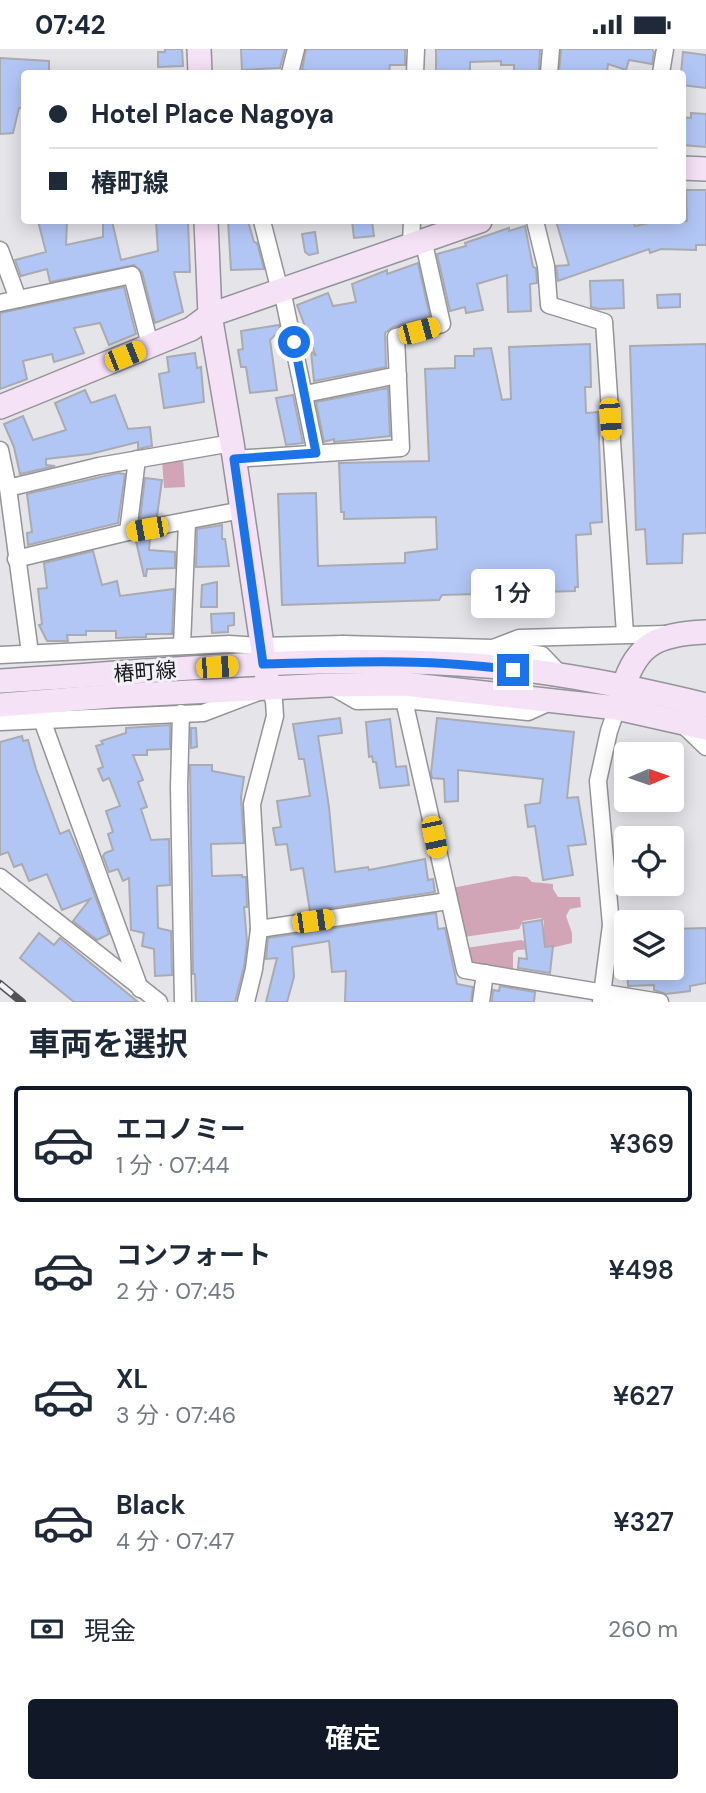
<!DOCTYPE html>
<html lang="ja">
<head>
<meta charset="utf-8">
<style>
  body { margin:0; font-family:"DM Sans","Noto Sans JP",sans-serif; background:#f6f6f7; color:#1f2937; height:100vh; display:flex; flex-direction:column; font-size:26px; white-space:nowrap }
  * { box-sizing:border-box; margin:0 }
  p { font-size:23px; color:#747a83 }
  .icon { flex:none; width:38px; height:38px; fill:none; stroke:currentColor; stroke-width:2; stroke-linecap:round; stroke-linejoin:round }
  .map { position:relative; height:953px; overflow:hidden }
  .panel { display:flex; flex-direction:column; background:#fff; flex:1 }
  .panel>* { flex:none }
  .top-card { position:absolute; left:21px; top:21px; width:665px; height:154px; border-radius:7px; box-shadow:0 4px 18px #0003; display:grid; align-content:center; height:154px; padding:0 28px; background:#fff }
  .needle { width:46px; rotate:88deg }
  .fabs { position:absolute; left:614px; top:693px; display:grid; gap:14px }
  .fabs a { display:grid; place-items:center; width:70px; height:70px; border-radius:7px; background:#fff; box-shadow:0 4px 18px #0003; font-size:35px }
  .end { position:absolute; width:32px; height:32px; margin:-16px; border:9px solid #1a73e8; background:#fff; box-shadow:0 0 0 4px #fff }
  .from { border-radius:50% }
  .bubble { position:absolute; height:49px; border-radius:7px; background:#fff; box-shadow:0 4px 18px #0003; font-size:23px; font-weight:600; line-height:49px; text-align:center }
  .car { position:absolute; width:21px; height:42px; margin:-21px -10px; border-radius:9px; box-shadow:0 0 5px 2px #0007; background:linear-gradient(#f5c518 24%,#345 0 40%,#f5c518 0 76%,#345 0 86%,#f5c518 0) }
  .top-card b { display:flex; align-items:center; gap:24px; height:66px; font-size:26px }
  .top-card b+b { border-top:2px solid #e0e1e3 }
  .top-card i { width:18px; height:18px; background:#1f2937 }
  ul { padding:0; list-style:none }
  li { display:flex; align-items:center; gap:21px; height:116px; margin:0 14px 10px; padding:0 14px; border:4px solid transparent; border-radius:7px }
  li div { flex:1 }
  li b { display:block; font-size:26px }
  li em { font-style:normal; font-weight:600 }
  li.on { border-color:#111827 }
  li>.icon { width:63px; height:63px; stroke-width:1.5 }
  h2 { padding:0 28px; font-size:32px; line-height:84px }
  .pay { display:flex; align-items:center; gap:18px; height:77px; padding:0 28px; font-size:26px }
  .pay p { margin-inline-start:auto }
  .action { display:flex; gap:14px; margin-top:auto; padding:14px 28px }
  .action a { flex:1; height:80px; border-radius:7px; background:#111827; color:#fff; font-size:28px; font-weight:600; line-height:80px; text-align:center }
  .status { display:flex; justify-content:space-between; align-items:center; height:49px; padding:0 35px; background:#fff; direction:ltr }
  .status svg { height:19px; fill:currentColor }
  .map>svg:first-child { display:block }
  .green { fill:#d1a5b5 }
  .building { fill:#b2c6f6; stroke:#a9abb0; stroke-width:2 }
  .lines { fill:none; stroke-linecap:round; stroke-linejoin:round }
  .street-casing { stroke:#949398; stroke-width:19 }
  .secondary-casing { stroke:#949398; stroke-width:26 }
  .street { stroke:#fff; stroke-width:16 }
  .secondary { stroke:#f6e2f7; stroke-width:23 }
  .rail-casing { stroke:#535255; stroke-width:8 }
  .rail { stroke:#f2f1f7; stroke-width:5; stroke-dasharray:16; stroke-linecap:butt }
  .route { stroke:#1a73e8; stroke-width:9 }
  .labels { text-anchor:middle; dominant-baseline:central; stroke-width:6; stroke-linejoin:round; paint-order:stroke }
  .street-label { font-size:21px; fill:#19181a; stroke:#f2f1f7 }
</style>
</head>
<body>
<div class="status"><b>07:42</b><svg viewBox="0 0 49 12"><path d="M0 12V9h3v3zM5 12V6h3v6zM10 12V3h3v9zM15 12V0h3v12zM26 1h20v11H26zM47 4h2v5h-2z"/></svg></div>
<div class="map">
<svg width="706" height="953" viewBox="0 0 706 953">
  <rect width="100%" height="100%" fill="#e5e4e9"/>
  <!-- green -->
  <g class="green">
    <polygon points="183,409 185,438 164,439 162,411"/>
    <polygon points="514,827 527,828 532,833 553,835 553,840 558,848 580,848 581,858 570,860 566,867 572,884 572,894 551,899 517,901 513,904 513,922 473,917 469,912 466,899 521,891 526,893 544,890 544,872 541,869 523,872 519,880 464,888 452,839"/>
  </g>
  <!-- building -->
  <g class="building">
    <polygon points="165,0 182,0 183,17 158,18 158,3 165,3"/>
    <polygon points="241,0 285,0 280,19 242,21"/>
    <polygon points="306,0 405,0 405,16 390,16 389,24 307,24 308,22 302,21"/>
    <polygon points="436,0 540,0 539,24 514,24 514,16 501,16 501,12 470,13 470,23 436,23"/>
    <polygon points="561,0 652,0 654,3 652,15 629,11 626,21 608,15 607,24 559,24"/>
    <polygon points="683,3 706,6 706,39 682,36 682,24 681,24"/>
    <polygon points="0,9 49,12 49,24 24,24 24,59 19,59 13,84 0,85"/>
    <polygon points="691,64 706,65 706,98 682,96 682,68 691,69"/>
    <polygon points="686,141 706,141 706,196 696,196 696,201 661,200 650,204 649,200 558,232 556,217 569,216 556,172 633,172 635,177 657,172 687,172"/>
    <polygon points="38,172 67,172 66,196 103,188 103,172 112,172 121,211 158,202 156,172 188,172 190,223 174,223 183,263 155,274 142,223 134,216 50,233 47,220 21,227 15,211 46,203"/>
    <polygon points="228,172 248,172 254,193 257,194 264,220 231,221"/>
    <polygon points="352,172 372,172 374,187 354,189"/>
    <polygon points="525,177 533,218 536,219 537,234 530,235 531,262 508,263 507,226 477,235 483,261 466,264 465,258 450,262 437,205 466,197 465,194 509,179 509,182"/>
    <polygon points="315,183 318,204 309,206 305,203 302,185"/>
    <polygon points="418,214 430,268 393,278 385,284 386,318 314,332 311,302 316,307 297,256 328,244 333,257 356,253 352,235 387,221 387,225"/>
    <polygon points="623,231 624,259 599,260 591,258 590,232"/>
    <polygon points="124,238 136,285 109,296 100,274 74,279 84,304 54,313 52,305 23,312 27,330 0,340 0,264"/>
    <polygon points="680,245 680,258 658,259 657,246"/>
    <polygon points="279,276 280,281 270,291 277,341 250,344 246,318 241,318 238,301 243,300 241,282"/>
    <polygon points="590,295 591,338 585,338 586,364 598,363 602,473 590,474 591,485 576,486 578,538 575,538 575,542 442,546 439,551 282,556 278,445 316,444 318,517 405,514 405,504 437,500 436,468 344,470 344,463 341,463 339,414 429,412 425,320 455,319 455,307 474,307 474,300 491,299 502,351 511,350 509,298"/>
    <polygon points="706,295 706,484 683,485 682,514 647,515 645,480 636,481 630,297"/>
    <polygon points="195,304 197,319 201,318 204,353 164,359 159,325 169,323 167,308"/>
    <polygon points="388,339 390,387 334,393 334,390 324,393 316,353"/>
    <polygon points="85,341 91,354 115,346 128,380 150,378 152,397 138,400 138,393 90,405 46,410 46,416 55,417 20,425 14,398 4,375 23,367 33,391 66,381 55,354"/>
    <polygon points="293,346 303,394 286,396 276,349"/>
    <polygon points="118,424 125,425 118,474 28,496 27,484 32,483 27,445"/>
    <polygon points="145,429 162,431 157,467 140,470"/>
    <polygon points="222,476 222,490 225,490 229,517 196,518 197,480"/>
    <polygon points="150,490 149,501 175,503 175,519 147,520 146,527 144,527 136,492"/>
    <polygon points="93,502 102,536 117,532 120,547 174,540 172,585 146,585 146,588 116,589 116,582 86,582 86,586 67,586 68,592 47,592 39,576 42,575 38,540 47,539 44,514"/>
    <polygon points="217,533 217,558 201,558 202,536"/>
    <polygon points="234,564 234,576 228,577 228,583 212,584 211,565"/>
    <polygon points="340,669 342,684 318,687 329,758 335,823 368,818 369,821 425,810 428,831 433,830 435,843 310,862 303,819 291,821 287,795 276,796 273,779 281,778 277,752 310,747 304,710 299,710 293,675"/>
    <polygon points="437,669 574,683 567,749 578,748 586,795 568,797 573,826 543,831 535,777 528,778 525,756 540,754 543,730 458,721 458,752 445,753 444,730 432,729 431,724"/>
    <polygon points="390,670 396,718 406,717 409,736 380,739 376,713 373,713 372,707 369,708 366,673"/>
    <polygon points="170,676 170,700 147,701 147,706 133,706 143,731 138,733 147,758 141,760 151,791 169,790 170,836 157,837 158,879 171,882 172,926 155,927 154,900 142,897 144,884 131,881 129,829 123,832 118,820 109,823 103,807 105,804 113,801 108,785 113,783 106,762 120,757 109,729 103,732 98,720 103,718 96,697 103,695 101,692 126,684 126,679"/>
    <polygon points="191,679 196,679 197,698 191,699"/>
    <polygon points="22,687 23,692 28,691 36,720 60,785 69,781 83,814 109,885 97,891 73,872 90,850 62,861 47,825 29,832 22,815 14,818 8,803 0,806 0,693"/>
    <polygon points="190,716 212,716 212,722 244,728 241,748 244,794 211,795 212,827 242,826 242,828 246,828 247,858 244,858 247,893 244,918 235,953 196,953 195,925 193,925"/>
    <polygon points="436,864 438,880 445,879 457,935 473,938 471,953 345,953 346,922 332,923 329,892 292,898 294,928 287,953 266,953 277,909 266,910 268,889"/>
    <polygon points="542,871 545,898 553,897 550,924 518,919 519,909 527,910 523,874"/>
    <polygon points="706,879 706,934 690,937 690,942 666,945 654,941 654,936 628,937 627,919 672,919 672,880"/>
    <polygon points="39,884 54,896 60,889 138,953 74,953 20,909"/>
    <polygon points="500,937 535,943 534,953 492,953 493,941 499,942"/>
  </g>
  <g class="lines">
    <!-- street casing -->
    <g class="street-casing">
      <g id="street">
        <polyline points="290,24 296,0"/>
        <polyline points="415,24 416,0"/>
        <polyline points="549,24 551,0"/>
        <polyline points="661,24 665,0"/>
        <polyline points="262,172 280,242"/>
        <polyline points="535,172 546,217 549,256 604,273 625,585"/>
        <polyline points="411,194 412,172"/>
        <polyline points="0,201 18,250"/>
        <polyline points="282,241 316,404"/>
        <polyline points="0,254 132,226 150,296"/>
        <polyline points="305,345 398,326"/>
        <polyline points="0,401 8,439 30,604"/>
        <polyline points="234,410 401,399 396,288 442,275 423,190"/>
        <polyline points="8,439 99,417 232,394"/>
        <polyline points="128,483 137,410"/>
        <polyline points="16,510 128,483 242,461"/>
        <polyline points="182,597 187,473"/>
        <polyline points="495,599 542,606 561,626"/>
        <polyline points="0,606 229,595 261,597 343,595"/>
        <polyline points="325,613 343,595 493,599 519,589 666,585"/>
        <polyline points="331,637 357,652 404,651 528,663 550,653"/>
        <polyline points="404,651 465,921 660,953"/>
        <polyline points="181,664 179,738 183,953"/>
        <polyline points="42,671 140,940"/>
        <polyline points="0,673 203,664 269,639 274,652 275,667 252,755 259,880 254,920 246,953"/>
        <polyline points="680,673 706,698"/>
        <polyline points="0,828 159,953"/>
        <polyline points="259,880 448,852"/>
        <polyline points="481,953 485,924"/>
        <polyline points="601,953 611,876 598,732 609,682 617,659"/>
      </g>
    </g>
    <!-- secondary casing -->
    <g class="secondary-casing">
      <g id="secondary">
        <polyline points="199,0 200,24"/>
        <polyline points="682,119 706,120"/>
        <polyline points="206,172 210,266 232,394 267,629"/>
        <polyline points="0,358 191,280 210,266 480,172"/>
        <path d="M0,632C162,622 325,604 487,617C561,623 634,639 706,656"/>
        <path d="M620,649C634,597 653,585 706,583"/>
        <polyline points="0,656 112,647 329,636 404,635 617,659 706,679"/>
      </g>
    </g>
    <!-- street -->
    <use href="#street" class="street"/>
    <!-- secondary -->
    <use href="#secondary" class="secondary"/>
    <!-- rail casing -->
    <g class="rail-casing">
      <polyline id="rail" points="0,935 22,953"/>
    </g>
    <!-- rail -->
    <use href="#rail" class="rail"/>
  </g>
  <g class="lines">
    <!-- route -->
    <path class="route" d="M294,293L316,404L234,410L263,615C346,613 431,609 513,621"/>
  </g>
  <g class="labels">
    <!-- street labels -->
    <g class="street-label">
      <text transform="translate(145 623) rotate(-4)">椿町線</text>
    </g>
  </g>
</svg>
<div class="fabs">
<a><svg class="needle" viewBox="-14 -14 28 28"><path d="M0-13l5 13h-10z" fill="#e53935"/><path d="M0 13l5-13h-10z" fill="#747a83"/></svg></a>
<a><svg class="icon" aria-label="locate" viewBox="0 0 24 24"><circle cx="12" cy="12" r="6"/><path d="M12 2v4M12 18v4M2 12h4M18 12h4"/></svg></a>
<a><svg class="icon" aria-label="layers" viewBox="0 0 24 24"><path d="M12 4l9 5-9 5-9-5zM3 14l9 5 9-5"/></svg></a>
</div>
<i class="end from" style="left:294px;top:293px"></i>
<i class="end" style="left:513px;top:621px"></i>
<div class="bubble" style="left:471px;top:520px;width:84px">1 分</div>
<i class="car" style="left:419px;top:282px;rotate:75deg"></i>
<i class="car" style="left:125px;top:307px;rotate:68deg"></i>
<i class="car" style="left:610px;top:370px;rotate:176deg"></i>
<i class="car" style="left:147px;top:480px;rotate:260deg"></i>
<i class="car" style="left:217px;top:618px;rotate:86deg"></i>
<i class="car" style="left:434px;top:788px;rotate:168deg"></i>
<i class="car" style="left:313px;top:872px;rotate:82deg"></i>
<div class="top-card">
<b><i class="from"></i>Hotel Place Nagoya</b>
<b><i></i>椿町線</b>
</div>
</div>
<section class="panel">
<h2>車両を選択</h2>
<ul>
<li class="on"><svg class="icon" aria-label="car" viewBox="0 0 24 24"><path d="M5 17H2v-5l4-1 3-4h7l3 4 3 1v5h-3M9 17h6M6 11h13"/><circle cx="7" cy="17" r="2"/><circle cx="17" cy="17" r="2"/></svg><div><b>エコノミー</b><p>1 分 · 07:44</p></div><em>¥369</em></li>
<li><svg class="icon" aria-label="car" viewBox="0 0 24 24"><path d="M5 17H2v-5l4-1 3-4h7l3 4 3 1v5h-3M9 17h6M6 11h13"/><circle cx="7" cy="17" r="2"/><circle cx="17" cy="17" r="2"/></svg><div><b>コンフォート</b><p>2 分 · 07:45</p></div><em>¥498</em></li>
<li><svg class="icon" aria-label="car" viewBox="0 0 24 24"><path d="M5 17H2v-5l4-1 3-4h7l3 4 3 1v5h-3M9 17h6M6 11h13"/><circle cx="7" cy="17" r="2"/><circle cx="17" cy="17" r="2"/></svg><div><b>XL</b><p>3 分 · 07:46</p></div><em>¥627</em></li>
<li><svg class="icon" aria-label="car" viewBox="0 0 24 24"><path d="M5 17H2v-5l4-1 3-4h7l3 4 3 1v5h-3M9 17h6M6 11h13"/><circle cx="7" cy="17" r="2"/><circle cx="17" cy="17" r="2"/></svg><div><b>Black</b><p>4 分 · 07:47</p></div><em>¥327</em></li>
</ul>
<div class="pay"><svg class="icon" aria-label="cash" viewBox="0 0 24 24"><path d="M3 7h18v10H3z"/><circle cx="12" cy="12" r="2"/></svg>現金<p>260 m</p></div>
<div class="action"><a>確定</a></div>
</section>
</body>
</html>
